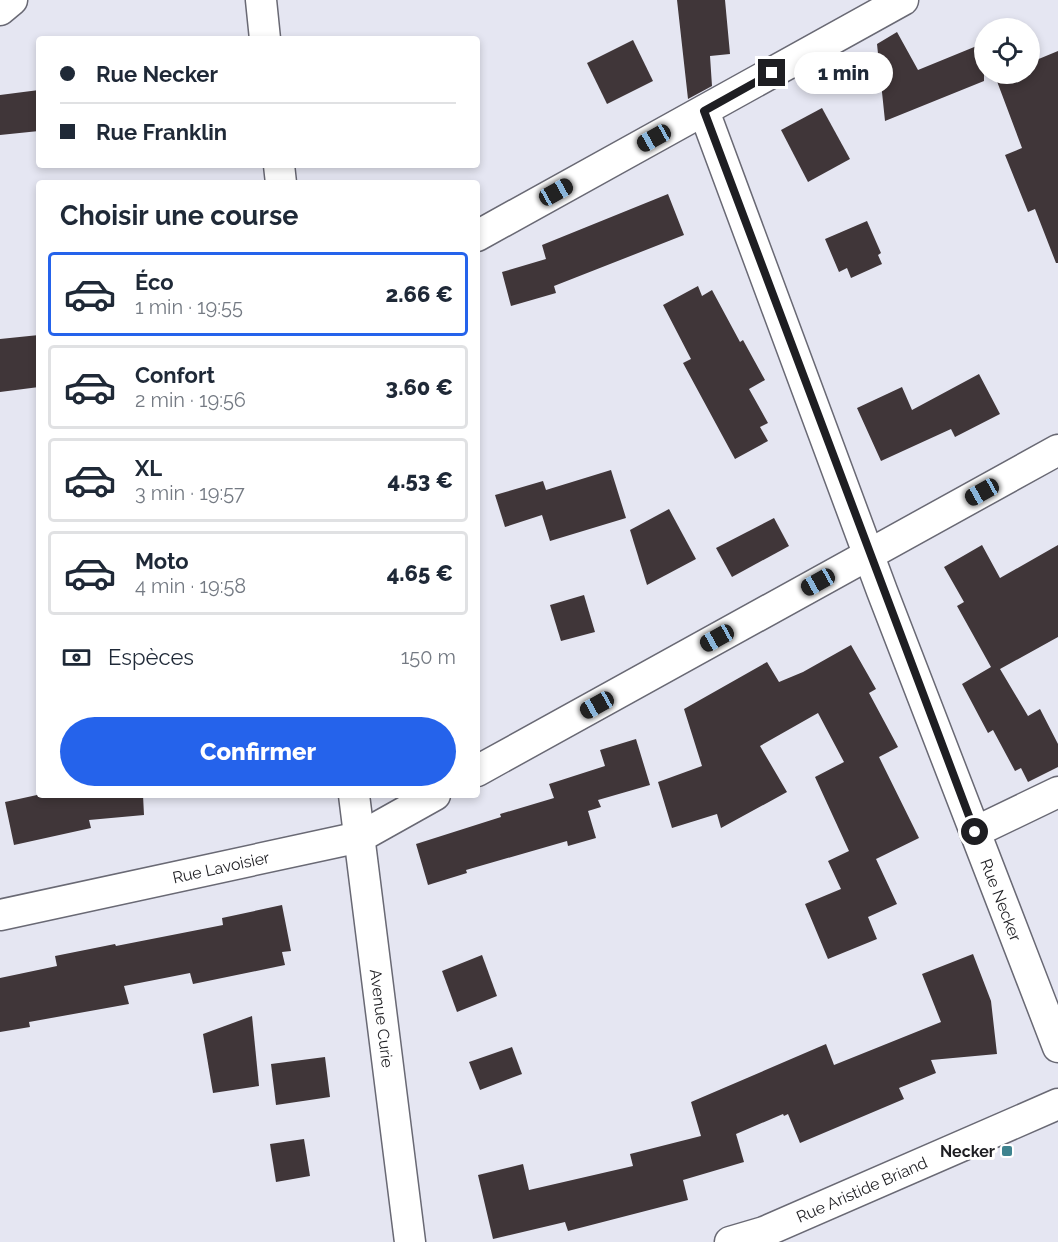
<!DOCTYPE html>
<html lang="fr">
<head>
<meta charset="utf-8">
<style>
  body { margin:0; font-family:Raleway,sans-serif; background:#f2f2f3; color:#1f2937; height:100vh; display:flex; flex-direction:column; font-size:22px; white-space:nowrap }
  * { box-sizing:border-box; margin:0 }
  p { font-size:20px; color:#747a83 }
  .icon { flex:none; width:33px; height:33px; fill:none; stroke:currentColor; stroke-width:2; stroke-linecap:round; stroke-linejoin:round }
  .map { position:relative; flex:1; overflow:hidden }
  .drawer { position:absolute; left:36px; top:180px; width:444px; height:618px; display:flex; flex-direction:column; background:#fff; border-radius:6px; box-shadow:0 3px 9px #0003 }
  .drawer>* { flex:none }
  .banner { position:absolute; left:36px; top:36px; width:444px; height:132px; border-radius:6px; box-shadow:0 3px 9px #0003; display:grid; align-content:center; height:132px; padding:0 24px; background:#fff }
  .fabs { position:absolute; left:974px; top:18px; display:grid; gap:12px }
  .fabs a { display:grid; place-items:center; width:66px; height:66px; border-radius:50%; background:#fff; box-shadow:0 3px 9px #0003; font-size:30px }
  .end { position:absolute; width:27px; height:27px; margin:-14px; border:8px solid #1e1e22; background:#fff; box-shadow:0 0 0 3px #fff }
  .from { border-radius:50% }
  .bubble { position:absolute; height:42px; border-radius:21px; background:#fff; box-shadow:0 3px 9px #0003; font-size:20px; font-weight:800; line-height:42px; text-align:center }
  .car { position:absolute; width:18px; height:36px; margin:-18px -9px; border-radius:8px; box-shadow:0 0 4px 2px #0007; background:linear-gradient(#222 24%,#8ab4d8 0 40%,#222 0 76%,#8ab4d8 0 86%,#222 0) }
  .banner b { display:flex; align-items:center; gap:21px; height:57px; font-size:22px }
  .banner b+b { border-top:2px solid #e0e1e3 }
  .banner i { width:15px; height:15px; background:#1f2937 }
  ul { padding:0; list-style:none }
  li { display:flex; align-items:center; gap:18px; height:84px; margin:0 12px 9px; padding:0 12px; border:3px solid #e0e1e3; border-radius:6px }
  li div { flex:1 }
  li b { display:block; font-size:22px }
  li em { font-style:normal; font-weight:800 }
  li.on { border-color:#2563eb }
  li>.icon { width:54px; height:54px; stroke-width:1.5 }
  h2 { padding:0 24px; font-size:27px; line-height:72px }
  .pay { display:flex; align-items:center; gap:15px; height:66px; padding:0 24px; font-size:22px }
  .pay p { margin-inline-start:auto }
  .cta { display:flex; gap:12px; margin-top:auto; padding:12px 24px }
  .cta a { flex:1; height:69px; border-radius:36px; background:#2563eb; color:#fff; font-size:24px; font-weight:800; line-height:69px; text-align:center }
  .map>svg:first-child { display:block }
  .building { fill:#403639 }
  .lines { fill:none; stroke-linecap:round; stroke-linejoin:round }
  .minor-casing { stroke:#696974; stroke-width:33 }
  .minor { stroke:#fff; stroke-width:30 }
  .route { stroke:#1e1e22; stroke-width:8 }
  .poi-dot { fill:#3e838f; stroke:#fff; stroke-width:2 }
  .labels { text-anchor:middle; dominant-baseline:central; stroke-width:6; stroke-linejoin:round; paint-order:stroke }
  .street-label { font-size:16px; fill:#1e1e22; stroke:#fff }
  .poi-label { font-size:16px; font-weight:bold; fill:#1e1e22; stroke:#fff; text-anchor:end }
</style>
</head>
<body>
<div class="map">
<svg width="1058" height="1242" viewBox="0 0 1058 1242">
  <rect width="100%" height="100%" fill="#e5e6f2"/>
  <!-- building -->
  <g class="building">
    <polygon points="677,0 725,0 730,54 710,56 712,86 688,99"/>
    <polygon points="897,32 918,70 984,43 984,81 885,121 877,44"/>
    <polygon points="633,40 653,81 607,104 587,63"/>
    <polygon points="1058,51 1058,263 1056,263 1035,209 1028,212 1005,155 1022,148 995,76 1002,74 1029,74 1029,63"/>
    <polygon points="39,90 39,131 0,135 0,95"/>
    <polygon points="822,108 850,159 808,182 781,130"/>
    <polygon points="668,194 684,235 554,286 556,293 511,306 502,272 546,259 542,245"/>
    <polygon points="867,221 881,253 878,255 882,264 851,278 847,268 839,272 825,239"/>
    <polygon points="698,286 702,296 712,290 740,342 743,340 765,380 749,389 768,423 760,427 768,441 735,459 683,363 691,359 663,305"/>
    <polygon points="39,335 39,387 0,392 0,339"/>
    <polygon points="979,374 1000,414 955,437 951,429 881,461 857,408 902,387 912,410"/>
    <polygon points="611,470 626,518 550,541 542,515 505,527 495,495 543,481 546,490"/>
    <polygon points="669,509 696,559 647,585 630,530"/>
    <polygon points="774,518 789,546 732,577 716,548"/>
    <polygon points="982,545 1000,578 1058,545 1058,637 1000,669 1028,716 1040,709 1058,744 1058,767 1028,782 1021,768 1015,771 993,730 988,733 962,684 991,667 957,606 964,602 944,567"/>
    <polygon points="584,595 595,632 561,641 550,605"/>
    <polygon points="851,645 876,689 869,693 898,747 879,757 919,838 876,859 897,904 868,917 877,939 828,959 805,904 841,889 828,861 849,851 815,777 844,762 818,713 760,746 787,792 721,828 717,814 672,828 658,782 702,766 684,709 767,662 779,682 803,672"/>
    <polygon points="636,739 650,785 598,800 601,807 588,811 596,838 568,846 567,841 466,870 467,873 428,885 416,844 501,817 500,814 554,798 549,784 605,766 600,750"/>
    <polygon points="37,795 143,795 144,815 89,820 91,828 14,845 5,802"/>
    <polygon points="282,905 291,951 282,952 285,965 193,984 190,973 124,986 129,1004 29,1022 30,1027 0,1032 0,978 57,966 55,956 115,944 116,946 223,925 222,918"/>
    <polygon points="973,954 991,1001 997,1054 931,1060 936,1073 899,1088 904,1099 800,1143 788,1114 784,1116 783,1114 736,1134 744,1162 683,1180 688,1200 568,1231 565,1222 493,1239 478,1175 523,1164 529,1190 633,1166 630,1154 701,1136 691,1102 826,1044 834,1065 941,1022 922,974"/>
    <polygon points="482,955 497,996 457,1012 442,971"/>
    <polygon points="252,1016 259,1086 213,1093 203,1034"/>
    <polygon points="512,1047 522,1074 480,1090 469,1062"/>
    <polygon points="325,1057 330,1097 276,1105 271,1064"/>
    <polygon points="304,1139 310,1176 276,1182 270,1144"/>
  </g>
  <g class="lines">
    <!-- minor casing -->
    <g class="minor-casing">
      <g id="minor">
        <polyline points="261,0 265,39"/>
        <polyline points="0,10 12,0"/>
        <path id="s1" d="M704,111L882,591L1058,1047"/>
        <polyline points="279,165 281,183"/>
        <polyline points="477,236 903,0"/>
        <polyline points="477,771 1058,450"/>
        <path id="s2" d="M354,795L410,1242"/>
        <polyline points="975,832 1058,792"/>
        <path id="s3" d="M0,915L360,837L435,795"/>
        <path id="s4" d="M730,1242L764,1232L1058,1104"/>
      </g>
    </g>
    <!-- minor -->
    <use href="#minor" class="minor"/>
  </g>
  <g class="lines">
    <!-- route -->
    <polyline class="route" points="772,73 704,111 975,832"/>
  </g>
  <!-- markers -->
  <rect class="poi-dot" x="1001" y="1145" width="12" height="12" rx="3"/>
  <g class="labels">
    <!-- street labels -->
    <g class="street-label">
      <text stroke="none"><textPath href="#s3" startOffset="226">Rue Lavoisier</textPath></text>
      <text stroke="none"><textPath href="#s1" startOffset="843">Rue Necker</textPath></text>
      <text stroke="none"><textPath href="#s2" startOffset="225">Avenue Curie</textPath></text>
      <text stroke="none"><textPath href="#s4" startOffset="142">Rue Aristide Briand</textPath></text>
    </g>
    <!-- poi labels -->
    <g class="poi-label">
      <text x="995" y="1151">Necker</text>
    </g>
  </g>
</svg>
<div class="fabs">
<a><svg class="icon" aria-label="locate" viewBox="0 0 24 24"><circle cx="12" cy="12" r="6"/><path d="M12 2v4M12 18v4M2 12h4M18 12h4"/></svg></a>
</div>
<i class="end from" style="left:975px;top:832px"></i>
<i class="end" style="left:772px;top:73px"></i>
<div class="bubble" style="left:794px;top:52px;width:99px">1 min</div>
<i class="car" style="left:654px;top:138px;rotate:241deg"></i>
<i class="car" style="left:556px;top:192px;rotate:61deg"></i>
<i class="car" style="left:982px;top:492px;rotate:241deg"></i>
<i class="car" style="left:818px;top:582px;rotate:241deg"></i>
<i class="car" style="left:717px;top:638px;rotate:241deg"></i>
<i class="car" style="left:597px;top:705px;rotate:241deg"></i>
<div class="banner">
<b><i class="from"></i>Rue Necker</b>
<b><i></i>Rue Franklin</b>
</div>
<section class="drawer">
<h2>Choisir une course</h2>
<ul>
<li class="on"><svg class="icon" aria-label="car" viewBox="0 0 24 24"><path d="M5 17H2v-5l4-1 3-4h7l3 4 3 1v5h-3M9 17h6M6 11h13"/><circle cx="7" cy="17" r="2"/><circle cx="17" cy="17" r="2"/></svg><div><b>Éco</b><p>1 min · 19:55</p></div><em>2.66 €</em></li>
<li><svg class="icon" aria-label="car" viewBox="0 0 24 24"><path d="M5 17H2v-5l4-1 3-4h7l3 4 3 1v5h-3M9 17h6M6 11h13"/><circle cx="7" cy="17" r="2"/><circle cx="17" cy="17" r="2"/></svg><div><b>Confort</b><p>2 min · 19:56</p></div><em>3.60 €</em></li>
<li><svg class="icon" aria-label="car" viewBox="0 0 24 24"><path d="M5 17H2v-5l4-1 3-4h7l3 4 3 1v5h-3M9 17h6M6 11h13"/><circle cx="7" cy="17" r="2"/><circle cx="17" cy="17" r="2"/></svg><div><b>XL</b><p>3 min · 19:57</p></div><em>4.53 €</em></li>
<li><svg class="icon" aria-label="car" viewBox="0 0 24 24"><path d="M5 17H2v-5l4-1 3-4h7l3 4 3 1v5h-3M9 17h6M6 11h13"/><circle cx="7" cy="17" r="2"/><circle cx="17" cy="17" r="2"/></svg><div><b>Moto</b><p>4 min · 19:58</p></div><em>4.65 €</em></li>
</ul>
<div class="pay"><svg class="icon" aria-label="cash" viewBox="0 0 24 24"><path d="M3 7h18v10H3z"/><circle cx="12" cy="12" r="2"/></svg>Espèces<p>150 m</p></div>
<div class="cta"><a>Confirmer</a></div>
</section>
</div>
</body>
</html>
